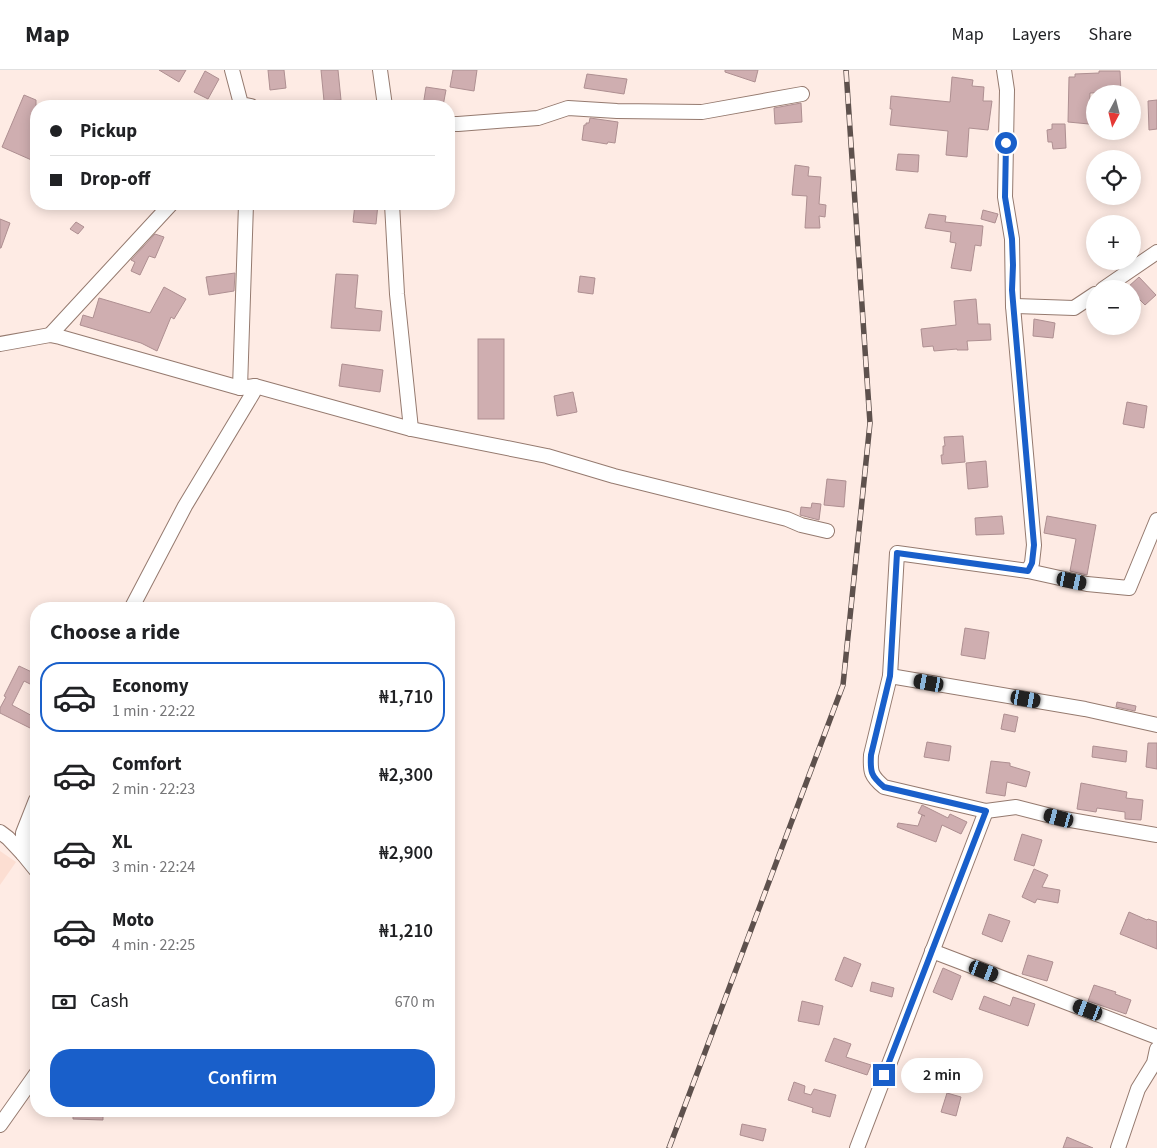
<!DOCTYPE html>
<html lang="en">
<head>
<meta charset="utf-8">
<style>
  body { margin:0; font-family:"Source Sans 3",sans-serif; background:#f2f2f2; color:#202124; height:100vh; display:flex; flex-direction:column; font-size:19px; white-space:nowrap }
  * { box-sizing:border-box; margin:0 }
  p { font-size:16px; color:#757577 }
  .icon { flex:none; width:28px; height:28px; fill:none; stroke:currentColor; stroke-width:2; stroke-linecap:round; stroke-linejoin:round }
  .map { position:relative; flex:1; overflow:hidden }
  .side { position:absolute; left:30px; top:532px; width:425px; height:515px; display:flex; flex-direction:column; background:#fff; border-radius:20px; box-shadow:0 2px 12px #0003 }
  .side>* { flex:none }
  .guide { position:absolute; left:30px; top:30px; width:425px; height:110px; border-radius:20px; box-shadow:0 2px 12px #0003; display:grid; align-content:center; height:110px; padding:0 20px; background:#fff }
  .needle { width:32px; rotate:187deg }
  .controls { position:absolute; left:1086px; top:15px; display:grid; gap:10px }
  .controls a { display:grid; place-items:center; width:55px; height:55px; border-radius:50%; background:#fff; box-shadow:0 2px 12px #0003; font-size:25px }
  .end { position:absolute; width:22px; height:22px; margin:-11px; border:6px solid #195fca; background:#fff; box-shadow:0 0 0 2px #fff }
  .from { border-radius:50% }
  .bubble { position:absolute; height:35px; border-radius:18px; background:#fff; box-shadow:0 2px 12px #0003; font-size:16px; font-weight:600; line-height:35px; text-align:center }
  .car { position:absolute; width:15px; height:30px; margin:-15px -8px; border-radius:6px; box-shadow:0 0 4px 1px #0007; background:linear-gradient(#222 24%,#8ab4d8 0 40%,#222 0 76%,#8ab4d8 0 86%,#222 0) }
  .guide b { display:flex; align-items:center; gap:18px; height:48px; font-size:19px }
  .guide b+b { border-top:1px solid #e0e0e0 }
  .guide i { width:12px; height:12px; background:#202124 }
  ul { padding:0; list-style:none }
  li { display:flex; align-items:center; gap:15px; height:70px; margin:0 10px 8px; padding:0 10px; border:2px solid transparent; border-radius:20px }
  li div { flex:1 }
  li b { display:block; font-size:19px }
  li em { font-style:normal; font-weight:600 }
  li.on { border-color:#195fca }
  li>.icon { width:45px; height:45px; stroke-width:1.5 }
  h2 { padding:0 20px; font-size:22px; line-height:60px }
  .pay { display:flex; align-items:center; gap:12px; height:55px; padding:0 20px; font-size:19px }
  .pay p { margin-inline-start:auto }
  .primary-button { display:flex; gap:10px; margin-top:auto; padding:10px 20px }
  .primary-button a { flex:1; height:58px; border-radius:20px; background:#195fca; color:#fff; font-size:20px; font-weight:600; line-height:58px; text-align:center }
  header { display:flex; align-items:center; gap:30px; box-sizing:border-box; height:70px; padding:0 25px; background:#fff; border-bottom:1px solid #e0e0e0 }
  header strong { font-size:24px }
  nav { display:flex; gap:28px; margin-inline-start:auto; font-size:18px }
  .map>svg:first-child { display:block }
  .built { fill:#fcded2 }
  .building { fill:#cfaeb0; stroke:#ae8f91 }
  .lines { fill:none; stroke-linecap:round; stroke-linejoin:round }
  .minor-casing { stroke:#957a6f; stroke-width:16 }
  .minor { stroke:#fff; stroke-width:14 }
  .rail-casing { stroke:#5e514d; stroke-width:5.5 }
  .rail { stroke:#feebe4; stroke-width:4; stroke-dasharray:11; stroke-linecap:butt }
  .route { stroke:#195fca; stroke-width:6 }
</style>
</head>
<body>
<header>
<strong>Map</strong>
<nav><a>Map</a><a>Layers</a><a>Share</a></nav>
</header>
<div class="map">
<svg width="1157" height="1078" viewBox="0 0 1157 1078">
  <rect width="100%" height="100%" fill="#feebe4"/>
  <!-- built -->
  <polygon class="built" points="0,781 16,792 0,815"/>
  <!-- building -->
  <g class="building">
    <polygon points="159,0 186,0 179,12"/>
    <polygon points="268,0 284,0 286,18 270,20"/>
    <polygon points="321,0 338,0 341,30 324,31"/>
    <polygon points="453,0 477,0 474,21 450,17"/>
    <polygon points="725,0 758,0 755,12 725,2"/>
    <polygon points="205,1 219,9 208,29 194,22"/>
    <polygon points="1099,1 1120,1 1121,22 1090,23 1089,54 1068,52 1069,7 1075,7 1075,4 1099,3"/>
    <polygon points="587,4 627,9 624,24 584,18"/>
    <polygon points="952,7 973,10 972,16 984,17 983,31 992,31 988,60 969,58 967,87 946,85 948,61 890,55 892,39 890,39 891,26 950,32"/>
    <polygon points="426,17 446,20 443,36 423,36"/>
    <polygon points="24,25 36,30 36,92 2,77"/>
    <polygon points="1157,30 1157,59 1149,60 1148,31"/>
    <polygon points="801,33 802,52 775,54 774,38"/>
    <polygon points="590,48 618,52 615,73 608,72 607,74 582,70 584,55 586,55 586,53 589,53"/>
    <polygon points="1052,54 1065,54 1066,78 1053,79 1052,72 1048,72 1047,60 1052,59"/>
    <polygon points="898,84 919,85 918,102 896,100"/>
    <polygon points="795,95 809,97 808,106 821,107 819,134 826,135 825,147 819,146 820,158 805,158 807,126 792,125"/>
    <polygon points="355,134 378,134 376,154 353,152"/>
    <polygon points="983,140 998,144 995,153 981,149"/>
    <polygon points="929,144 946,146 945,152 983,156 981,176 975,175 971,201 951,198 956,173 950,172 951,162 925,158"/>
    <polygon points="0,149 10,153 1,178 0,178"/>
    <polygon points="76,152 84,157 78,164 70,159"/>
    <polygon points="155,164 164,167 155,188 149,186 140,205 131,201 135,192 131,190"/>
    <polygon points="235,203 234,221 209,225 206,207"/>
    <polygon points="336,204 358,205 355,238 382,241 380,261 331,258"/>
    <polygon points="580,206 595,208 593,224 578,222"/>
    <polygon points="1139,207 1156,225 1145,235 1132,222 1132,219 1128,217"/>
    <polygon points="164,217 186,229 174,249 171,247 157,281 141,273 80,255 83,245 93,248 99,228 150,243"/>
    <polygon points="976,229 978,254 990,254 991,270 967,271 968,280 957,280 957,279 934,281 933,276 923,277 921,259 956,255 954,231"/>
    <polygon points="1034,249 1055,253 1053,268 1033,266"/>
    <rect x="478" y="269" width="26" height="80"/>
    <polygon points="342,294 383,300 380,322 339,316"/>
    <polygon points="573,322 577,342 557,346 554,326"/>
    <polygon points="1127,332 1147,336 1144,358 1123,354"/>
    <polygon points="963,366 965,392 942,394 941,385 943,385 943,376 945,376 944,367"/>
    <polygon points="986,391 988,417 968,419 966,393"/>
    <polygon points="827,409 846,411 844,437 824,435"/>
    <polygon points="812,433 821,434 819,450 800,445 801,437 811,438"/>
    <polygon points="1002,446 1004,464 976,465 975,448"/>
    <polygon points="1047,446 1096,455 1087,505 1070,501 1076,469 1044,463"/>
    <polygon points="965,558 989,562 985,589 961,585"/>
    <polygon points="19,596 36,604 36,617 24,611 12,635 36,648 36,661 0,643 0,638 6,627 4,626"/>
    <polygon points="1117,632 1136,636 1135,641 1116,637"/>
    <polygon points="1004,644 1018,647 1015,662 1001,659"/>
    <polygon points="927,672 951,676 949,691 924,687"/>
    <polygon points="1148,673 1157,673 1157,699 1146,697"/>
    <polygon points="1093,676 1127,681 1126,692 1092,687"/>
    <polygon points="991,691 1010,693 1010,696 1030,702 1026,717 1007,712 1005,726 986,723"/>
    <polygon points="1081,713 1127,722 1126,728 1143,730 1141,750 1125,749 1125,742 1097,738 1096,742 1077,739"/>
    <polygon points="922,735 948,748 950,744 967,752 961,764 942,755 936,772 897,757 898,753 918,756 922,745 925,746 918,743"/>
    <polygon points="1022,764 1042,770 1034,796 1014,790"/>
    <polygon points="1034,799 1048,805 1042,817 1060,820 1058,833 1037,829 1035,833 1022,827"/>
    <polygon points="1129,842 1147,850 1148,849 1157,852 1157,879 1120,864"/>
    <polygon points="989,844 1010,851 1002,872 982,864"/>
    <polygon points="1028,885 1053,892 1047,911 1022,904"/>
    <polygon points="844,887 861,894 852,917 835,910"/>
    <polygon points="943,898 961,906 952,930 933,922"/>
    <polygon points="872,912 894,918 892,927 870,921"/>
    <polygon points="1094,915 1116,922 1115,924 1131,930 1126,944 1088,931"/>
    <polygon points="984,926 1010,936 1013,927 1035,934 1028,956 979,939"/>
    <polygon points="802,931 823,936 819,955 798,951"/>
    <polygon points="834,968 851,974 846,987 871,995 867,1005 825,991"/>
    <polygon points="794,1012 805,1016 804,1023 811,1025 814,1019 836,1025 830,1047 812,1042 813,1038 788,1030"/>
    <polygon points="947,1023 961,1027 956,1046 941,1042"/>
    <polygon points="73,1041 103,1041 103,1050 73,1049"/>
    <polygon points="742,1054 766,1059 763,1071 740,1065"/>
    <polygon points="1067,1067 1093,1078 1063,1078"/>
  </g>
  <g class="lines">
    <!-- minor casing -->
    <g class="minor-casing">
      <g id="minor">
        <polyline points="232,0 241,34 251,36"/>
        <polyline points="380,0 385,36"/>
        <polyline points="1004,0 1007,20 1005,127 1012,169 1013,236 1034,475 1032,493 1028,501"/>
        <polyline points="449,54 458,54 538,48 568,38 617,41 702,42 802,24"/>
        <polyline points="392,134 397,224 411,359"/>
        <polyline points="1103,219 1157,182"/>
        <polyline points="1013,236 1074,238 1095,224"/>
        <polyline points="50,265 171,134"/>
        <polyline points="0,274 50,265 60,267 240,318"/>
        <polyline points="255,316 411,359 547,386 614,406 787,449 801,455 827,461"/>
        <path d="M1157,450L1129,518L1087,514L1028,501L897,483L890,606L871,685C870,702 871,706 884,717L986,741L1016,737L1059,748L1157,765"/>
        <polyline points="131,539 185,436 253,323 255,316 240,318 246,134"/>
        <polyline points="890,606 1085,639 1157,655"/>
        <polyline points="36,730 23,763 23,784 36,800"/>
        <polyline points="0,762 8,768 23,784"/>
        <polyline points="932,881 1157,967"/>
        <polyline points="0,1055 36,1004"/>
        <polyline points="857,1078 986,741"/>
        <polyline points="1118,1078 1138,1019 1154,993 1157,979"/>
      </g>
    </g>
    <!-- minor -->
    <use href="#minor" class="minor"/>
    <!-- rail casing -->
    <g class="rail-casing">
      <polyline id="rail" points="669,1078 843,615 870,353 846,0"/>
    </g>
    <!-- rail -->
    <use href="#rail" class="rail"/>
  </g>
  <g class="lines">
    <!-- route -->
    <path class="route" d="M884,1005L986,741L884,717C871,706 870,702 871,685L890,606L897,483L1028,501L1032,493L1034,475L1012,220L1013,195L1012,169L1005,127L1006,73"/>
  </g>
</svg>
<div class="controls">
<a><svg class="needle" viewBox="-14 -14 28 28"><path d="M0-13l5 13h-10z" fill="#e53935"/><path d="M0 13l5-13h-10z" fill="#757577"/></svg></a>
<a><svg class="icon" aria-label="locate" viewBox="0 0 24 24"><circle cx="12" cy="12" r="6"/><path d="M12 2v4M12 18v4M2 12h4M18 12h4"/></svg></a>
<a>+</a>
<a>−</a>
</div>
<i class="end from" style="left:1006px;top:73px"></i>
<i class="end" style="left:884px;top:1005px"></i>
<div class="bubble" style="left:901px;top:988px;width:82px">2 min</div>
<i class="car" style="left:1072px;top:511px;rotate:102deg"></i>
<i class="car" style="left:929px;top:613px;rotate:280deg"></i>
<i class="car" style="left:1026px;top:629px;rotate:100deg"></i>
<i class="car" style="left:1059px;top:748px;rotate:285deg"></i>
<i class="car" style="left:984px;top:901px;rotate:111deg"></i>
<i class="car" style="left:1088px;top:940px;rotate:291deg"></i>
<div class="guide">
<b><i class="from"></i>Pickup</b>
<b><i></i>Drop-off</b>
</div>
<section class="side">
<h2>Choose a ride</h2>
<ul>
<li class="on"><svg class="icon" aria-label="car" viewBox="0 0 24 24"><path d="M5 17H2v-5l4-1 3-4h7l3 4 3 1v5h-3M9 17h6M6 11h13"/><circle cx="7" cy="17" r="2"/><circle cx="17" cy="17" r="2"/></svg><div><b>Economy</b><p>1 min · 22:22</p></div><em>₦1,710</em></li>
<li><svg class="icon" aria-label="car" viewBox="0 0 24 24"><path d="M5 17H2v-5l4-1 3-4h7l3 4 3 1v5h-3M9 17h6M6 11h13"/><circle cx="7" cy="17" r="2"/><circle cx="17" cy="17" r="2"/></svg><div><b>Comfort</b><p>2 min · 22:23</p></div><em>₦2,300</em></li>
<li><svg class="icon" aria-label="car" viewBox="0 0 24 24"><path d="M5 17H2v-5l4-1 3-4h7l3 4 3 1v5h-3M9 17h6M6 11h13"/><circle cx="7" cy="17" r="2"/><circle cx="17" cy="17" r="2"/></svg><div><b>XL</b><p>3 min · 22:24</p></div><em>₦2,900</em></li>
<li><svg class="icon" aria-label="car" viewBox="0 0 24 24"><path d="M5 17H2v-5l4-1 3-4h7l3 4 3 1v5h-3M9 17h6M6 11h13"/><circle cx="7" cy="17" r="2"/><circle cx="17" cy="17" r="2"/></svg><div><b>Moto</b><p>4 min · 22:25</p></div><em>₦1,210</em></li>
</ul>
<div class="pay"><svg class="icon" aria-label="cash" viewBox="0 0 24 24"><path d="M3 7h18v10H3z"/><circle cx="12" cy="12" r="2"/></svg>Cash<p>670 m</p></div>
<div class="primary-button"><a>Confirm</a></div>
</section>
</div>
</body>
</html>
